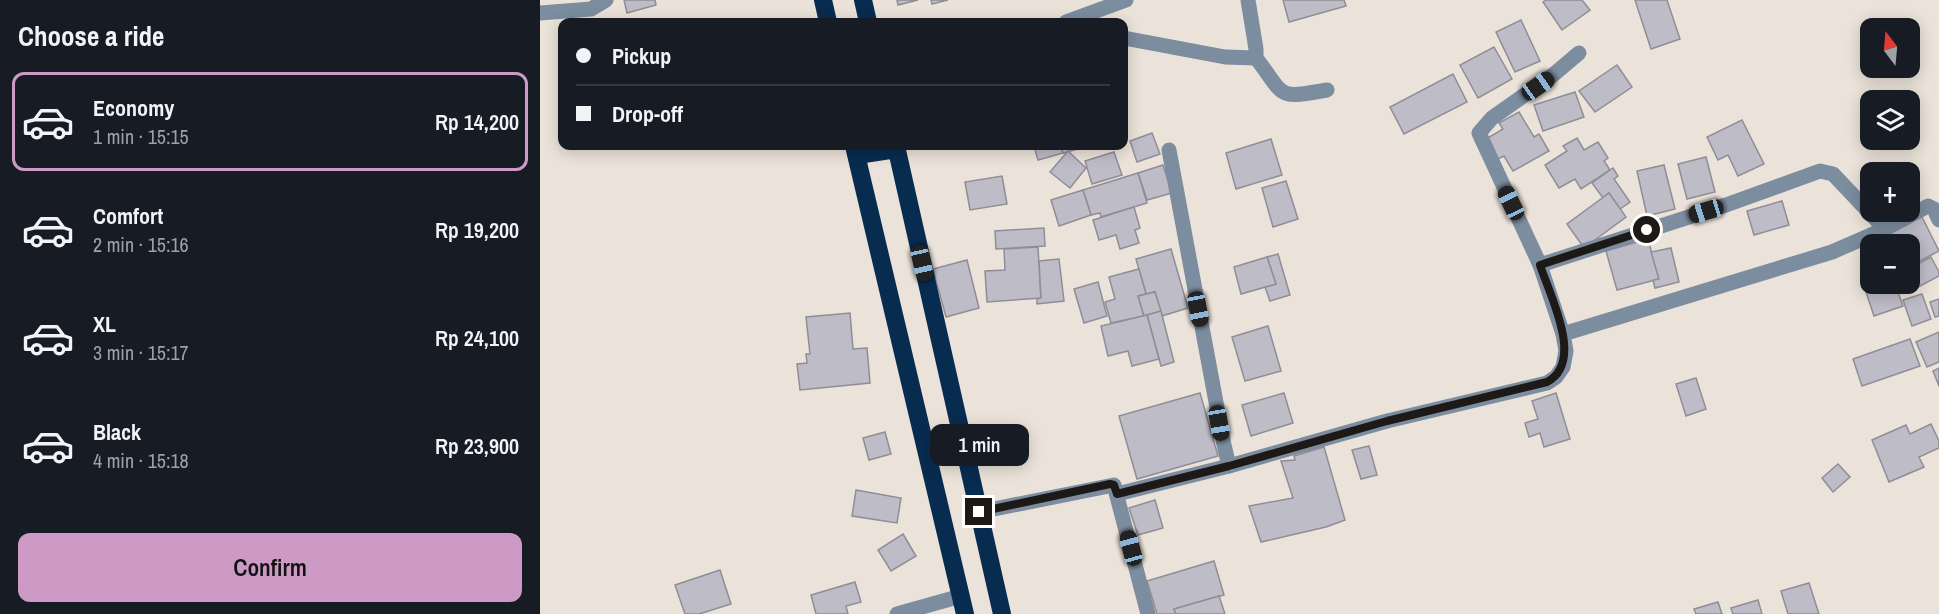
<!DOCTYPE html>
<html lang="en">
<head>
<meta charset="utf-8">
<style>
  body { margin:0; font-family:"Archivo Narrow",sans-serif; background:#20242c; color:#f1f3f6; height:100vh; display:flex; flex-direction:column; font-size:22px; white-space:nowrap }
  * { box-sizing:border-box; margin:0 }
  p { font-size:20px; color:#9ea1a6 }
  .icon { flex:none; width:33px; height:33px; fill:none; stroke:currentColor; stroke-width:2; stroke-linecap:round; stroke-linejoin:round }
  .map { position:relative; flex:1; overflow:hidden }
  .panel { display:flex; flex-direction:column; background:#171b24; width:540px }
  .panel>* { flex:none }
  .guide { position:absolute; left:18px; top:18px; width:570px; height:132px; border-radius:12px; box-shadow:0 3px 15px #0003; display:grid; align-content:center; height:132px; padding:0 18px; background:#171b24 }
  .needle { width:39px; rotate:344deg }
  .tools { position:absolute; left:1320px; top:18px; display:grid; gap:12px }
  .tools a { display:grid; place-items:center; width:60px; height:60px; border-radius:12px; background:#171b24; box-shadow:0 3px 15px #0003; font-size:30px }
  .end { position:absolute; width:27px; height:27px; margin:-14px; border:8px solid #1c1916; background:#fff; box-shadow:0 0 0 3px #fff }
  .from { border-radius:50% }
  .bubble { position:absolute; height:42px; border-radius:12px; background:#171b24; box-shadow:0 3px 15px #0003; font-size:20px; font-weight:600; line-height:42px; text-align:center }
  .car { position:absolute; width:18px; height:36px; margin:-18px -9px; border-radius:8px; box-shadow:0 0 4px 2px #0007; background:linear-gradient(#222 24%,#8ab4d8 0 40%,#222 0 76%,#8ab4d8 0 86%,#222 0) }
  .guide b { display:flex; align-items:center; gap:21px; height:57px; font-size:22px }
  .guide b+b { border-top:2px solid #363941 }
  .guide i { width:15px; height:15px; background:#f1f3f6 }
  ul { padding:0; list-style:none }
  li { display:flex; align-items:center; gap:18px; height:99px; margin:0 12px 9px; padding:0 6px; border:3px solid transparent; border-radius:12px }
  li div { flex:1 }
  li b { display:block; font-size:22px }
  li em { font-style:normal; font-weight:600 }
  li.on { border-color:#cc9ac5 }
  li>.icon { width:54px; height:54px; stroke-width:1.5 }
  h2 { padding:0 18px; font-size:27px; line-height:72px }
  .action { display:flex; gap:12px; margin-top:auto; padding:12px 18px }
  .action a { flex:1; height:69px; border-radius:12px; background:#cc9ac5; color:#111; font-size:24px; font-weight:600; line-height:69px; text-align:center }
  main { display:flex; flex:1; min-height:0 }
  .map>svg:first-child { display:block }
  .building { fill:#bebcc7; stroke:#8f8d97; stroke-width:1.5 }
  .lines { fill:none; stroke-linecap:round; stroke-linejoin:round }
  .minor { stroke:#7c8da0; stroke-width:15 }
  .highway { stroke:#082c50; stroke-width:18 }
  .route { stroke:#1c1916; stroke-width:8 }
</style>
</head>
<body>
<main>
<section class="panel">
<h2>Choose a ride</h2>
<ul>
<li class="on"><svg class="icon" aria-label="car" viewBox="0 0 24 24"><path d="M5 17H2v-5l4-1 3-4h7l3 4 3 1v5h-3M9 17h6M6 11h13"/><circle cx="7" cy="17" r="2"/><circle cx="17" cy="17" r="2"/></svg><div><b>Economy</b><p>1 min · 15:15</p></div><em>Rp 14,200</em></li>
<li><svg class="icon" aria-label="car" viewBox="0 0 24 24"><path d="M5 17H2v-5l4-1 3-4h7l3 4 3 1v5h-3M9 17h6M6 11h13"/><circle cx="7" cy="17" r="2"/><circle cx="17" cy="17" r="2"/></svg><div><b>Comfort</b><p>2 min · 15:16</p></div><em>Rp 19,200</em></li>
<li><svg class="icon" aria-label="car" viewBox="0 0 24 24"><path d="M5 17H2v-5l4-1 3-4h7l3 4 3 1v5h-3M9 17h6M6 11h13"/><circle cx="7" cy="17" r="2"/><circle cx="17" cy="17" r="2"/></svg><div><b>XL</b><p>3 min · 15:17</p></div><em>Rp 24,100</em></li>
<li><svg class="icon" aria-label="car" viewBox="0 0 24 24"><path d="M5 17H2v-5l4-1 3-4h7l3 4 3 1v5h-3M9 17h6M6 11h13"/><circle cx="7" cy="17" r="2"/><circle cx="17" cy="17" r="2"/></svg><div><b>Black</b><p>4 min · 15:18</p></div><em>Rp 23,900</em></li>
</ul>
<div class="action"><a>Confirm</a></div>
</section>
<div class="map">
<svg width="1399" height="614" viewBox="0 0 1399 614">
  <rect width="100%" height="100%" fill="#ebe3d9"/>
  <!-- building -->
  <g class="building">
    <polygon points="84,0 115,0 116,5 87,13"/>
    <polygon points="357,0 378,0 358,5"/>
    <polygon points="391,0 408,0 392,4"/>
    <polygon points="743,0 804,0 806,6 749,22"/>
    <polygon points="1006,0 1042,0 1050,10 1022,30 1003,2"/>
    <polygon points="1095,0 1127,0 1140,39 1111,49"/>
    <polygon points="981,20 1000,61 975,72 956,32"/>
    <polygon points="954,47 972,79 938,98 920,65"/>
    <polygon points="1077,65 1092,87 1055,112 1039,91"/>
    <polygon points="913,74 927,102 864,134 850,107"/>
    <polygon points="1035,92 1044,117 1003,131 994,105"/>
    <polygon points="979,112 994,137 999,134 1009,151 973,171 964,156 958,159 946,139 963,129 959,123"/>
    <polygon points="1202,120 1224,164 1198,176 1188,155 1178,160 1167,137"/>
    <polygon points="612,133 620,154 597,162 590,141"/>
    <polygon points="1037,138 1044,150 1058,142 1068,158 1064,161 1070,170 1041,189 1035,179 1019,188 1005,165 1027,151 1023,146"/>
    <polygon points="731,139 742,175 696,189 686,153"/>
    <polygon points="494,146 521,146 523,153 498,160"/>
    <polygon points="521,146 548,146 523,153"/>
    <polygon points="528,151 546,168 530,188 510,172"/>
    <polygon points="574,152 582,175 552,184 545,161"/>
    <polygon points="1166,157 1175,192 1147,199 1138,164"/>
    <polygon points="623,165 632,193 607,200 598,173"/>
    <polygon points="1124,165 1135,209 1107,216 1097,171"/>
    <polygon points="1073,168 1078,176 1074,179 1090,202 1080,209 1069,193 1063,198 1052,183"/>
    <polygon points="598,173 607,203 561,217 560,213 551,215 543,190"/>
    <polygon points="462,176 467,204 430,210 425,182"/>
    <polygon points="746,181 758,219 733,227 722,188"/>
    <polygon points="543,190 551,215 519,226 511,200"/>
    <polygon points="1069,193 1086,217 1044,248 1027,224"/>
    <polygon points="1242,201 1249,225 1214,235 1207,211"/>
    <polygon points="594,207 600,228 595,230 599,243 580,249 576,235 559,240 553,220"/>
    <polygon points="1381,215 1399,251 1370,266 1370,244 1343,244 1339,236"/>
    <polygon points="504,228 505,246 456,249 455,231"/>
    <polygon points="1108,239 1119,279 1077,290 1066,251"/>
    <polygon points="498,247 501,298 447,302 445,271 465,270 464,249"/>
    <polygon points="1131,248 1139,282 1115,288 1113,280 1119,279 1111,252"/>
    <polygon points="631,249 648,308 622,316 615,292 606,294 596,259"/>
    <polygon points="738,254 750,295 730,301 725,287 736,284 727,257"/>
    <polygon points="727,257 736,284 701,294 694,267"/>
    <polygon points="1391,257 1399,272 1399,276 1367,293 1362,284 1370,284 1370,268"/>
    <polygon points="519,259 524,301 497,304 497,299 501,298 499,261"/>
    <polygon points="427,260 439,308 406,317 393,269"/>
    <polygon points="599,269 606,294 598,296 604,316 571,323 565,302 575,299 569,277"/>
    <polygon points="1330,280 1330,284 1355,284 1363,306 1334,316 1323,283"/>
    <polygon points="558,282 567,316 544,323 534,289"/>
    <polygon points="615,292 621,311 604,316 598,296"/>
    <polygon points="1382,294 1391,319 1372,326 1363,300"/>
    <polygon points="1399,299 1399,316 1395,317 1390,302"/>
    <polygon points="621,311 634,362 621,366 607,315"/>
    <polygon points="310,313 313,349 327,348 330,383 260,390 257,364 267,363 266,354 270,354 266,317"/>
    <polygon points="607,315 619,359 592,366 588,351 568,356 561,326"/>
    <polygon points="728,326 741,371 705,381 692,337"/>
    <polygon points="1399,332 1399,362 1387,367 1376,342"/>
    <polygon points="1370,339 1380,366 1322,386 1313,359"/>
    <polygon points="1399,368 1399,386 1393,371"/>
    <polygon points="1156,378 1166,409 1146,416 1136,384"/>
    <polygon points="660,393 678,456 597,479 579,416"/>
    <polygon points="744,393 753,423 711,436 702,405"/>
    <polygon points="1016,393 1030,439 1004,447 1000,433 989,437 985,423 998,419 992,401"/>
    <polygon points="1391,424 1399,441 1399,448 1379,457 1384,467 1349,482 1332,440 1366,425 1370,434"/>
    <polygon points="345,432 351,454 329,460 323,438"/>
    <polygon points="829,446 837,475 821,479 812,450"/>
    <polygon points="784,447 805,520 786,527 721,542 709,506 753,498 741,461 755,460 754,456"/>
    <polygon points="1298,464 1310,477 1293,492 1282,478"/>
    <polygon points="316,490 361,498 357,523 312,516"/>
    <polygon points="615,500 623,528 598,535 589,508"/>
    <polygon points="363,534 376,556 351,571 338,550"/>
    <polygon points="674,561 684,595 634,609 636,614 617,614 607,581"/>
    <polygon points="180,570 191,604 159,614 145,614 135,585"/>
    <polygon points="315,582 321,602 306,606 308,614 276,614 271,595"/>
    <polygon points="1269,583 1279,614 1248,614 1241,591"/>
    <polygon points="679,596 685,614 636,614 634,609"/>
    <polygon points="1218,600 1222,614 1193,614 1191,608"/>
    <polygon points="1178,602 1182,614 1156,614 1154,609"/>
  </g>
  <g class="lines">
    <!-- minor -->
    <g class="minor">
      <polyline points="0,13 51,9 66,0"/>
      <polyline points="526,22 586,0"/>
      <polyline points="584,38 685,57 716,58 716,49 708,0"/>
      <path d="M716,58C746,97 735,99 787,90"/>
      <polyline points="629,150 684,445 689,466 847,421 1007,383 1016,377 1023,367 1026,351 1023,334 1000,265 939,133 952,118 1013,75 1039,53"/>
      <polyline points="1000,265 1186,205 1280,171 1293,174 1345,229 1388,206 1394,209 1399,220"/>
      <polyline points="1023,334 1292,252 1345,229"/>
      <polyline points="577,494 689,466"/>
      <polyline points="439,512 574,485 608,614"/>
      <polyline points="357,614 421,596"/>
    </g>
    <!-- highway -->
    <g class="highway">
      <polyline points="283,0 288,22"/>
      <polyline points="323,0 328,22"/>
      <polyline points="314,146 425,614"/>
      <polyline points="356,146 462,614"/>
      <polyline points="317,155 357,149"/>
    </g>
  </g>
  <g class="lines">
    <!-- route -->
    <path class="route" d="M439,512L570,484L574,485L577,494L689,466L847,421L1007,382C1045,362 1010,296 1000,265L1107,230"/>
  </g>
</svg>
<div class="tools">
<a><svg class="needle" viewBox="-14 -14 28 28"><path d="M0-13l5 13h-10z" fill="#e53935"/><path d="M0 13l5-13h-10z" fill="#9ea1a6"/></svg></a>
<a><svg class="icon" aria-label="layers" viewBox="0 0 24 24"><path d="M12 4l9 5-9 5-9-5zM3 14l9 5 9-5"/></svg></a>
<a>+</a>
<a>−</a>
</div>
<i class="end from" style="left:1107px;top:230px"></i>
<i class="end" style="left:439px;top:512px"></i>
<div class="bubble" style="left:390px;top:424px;width:99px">1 min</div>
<i class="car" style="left:998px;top:86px;rotate:55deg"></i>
<i class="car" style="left:971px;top:203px;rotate:335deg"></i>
<i class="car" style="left:1166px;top:211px;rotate:253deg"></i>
<i class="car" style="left:382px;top:263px;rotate:167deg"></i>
<i class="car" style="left:658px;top:309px;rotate:169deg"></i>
<i class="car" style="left:679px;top:423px;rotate:170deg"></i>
<i class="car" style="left:591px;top:548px;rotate:345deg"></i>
<div class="guide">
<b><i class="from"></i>Pickup</b>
<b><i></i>Drop-off</b>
</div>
</div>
</main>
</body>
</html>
